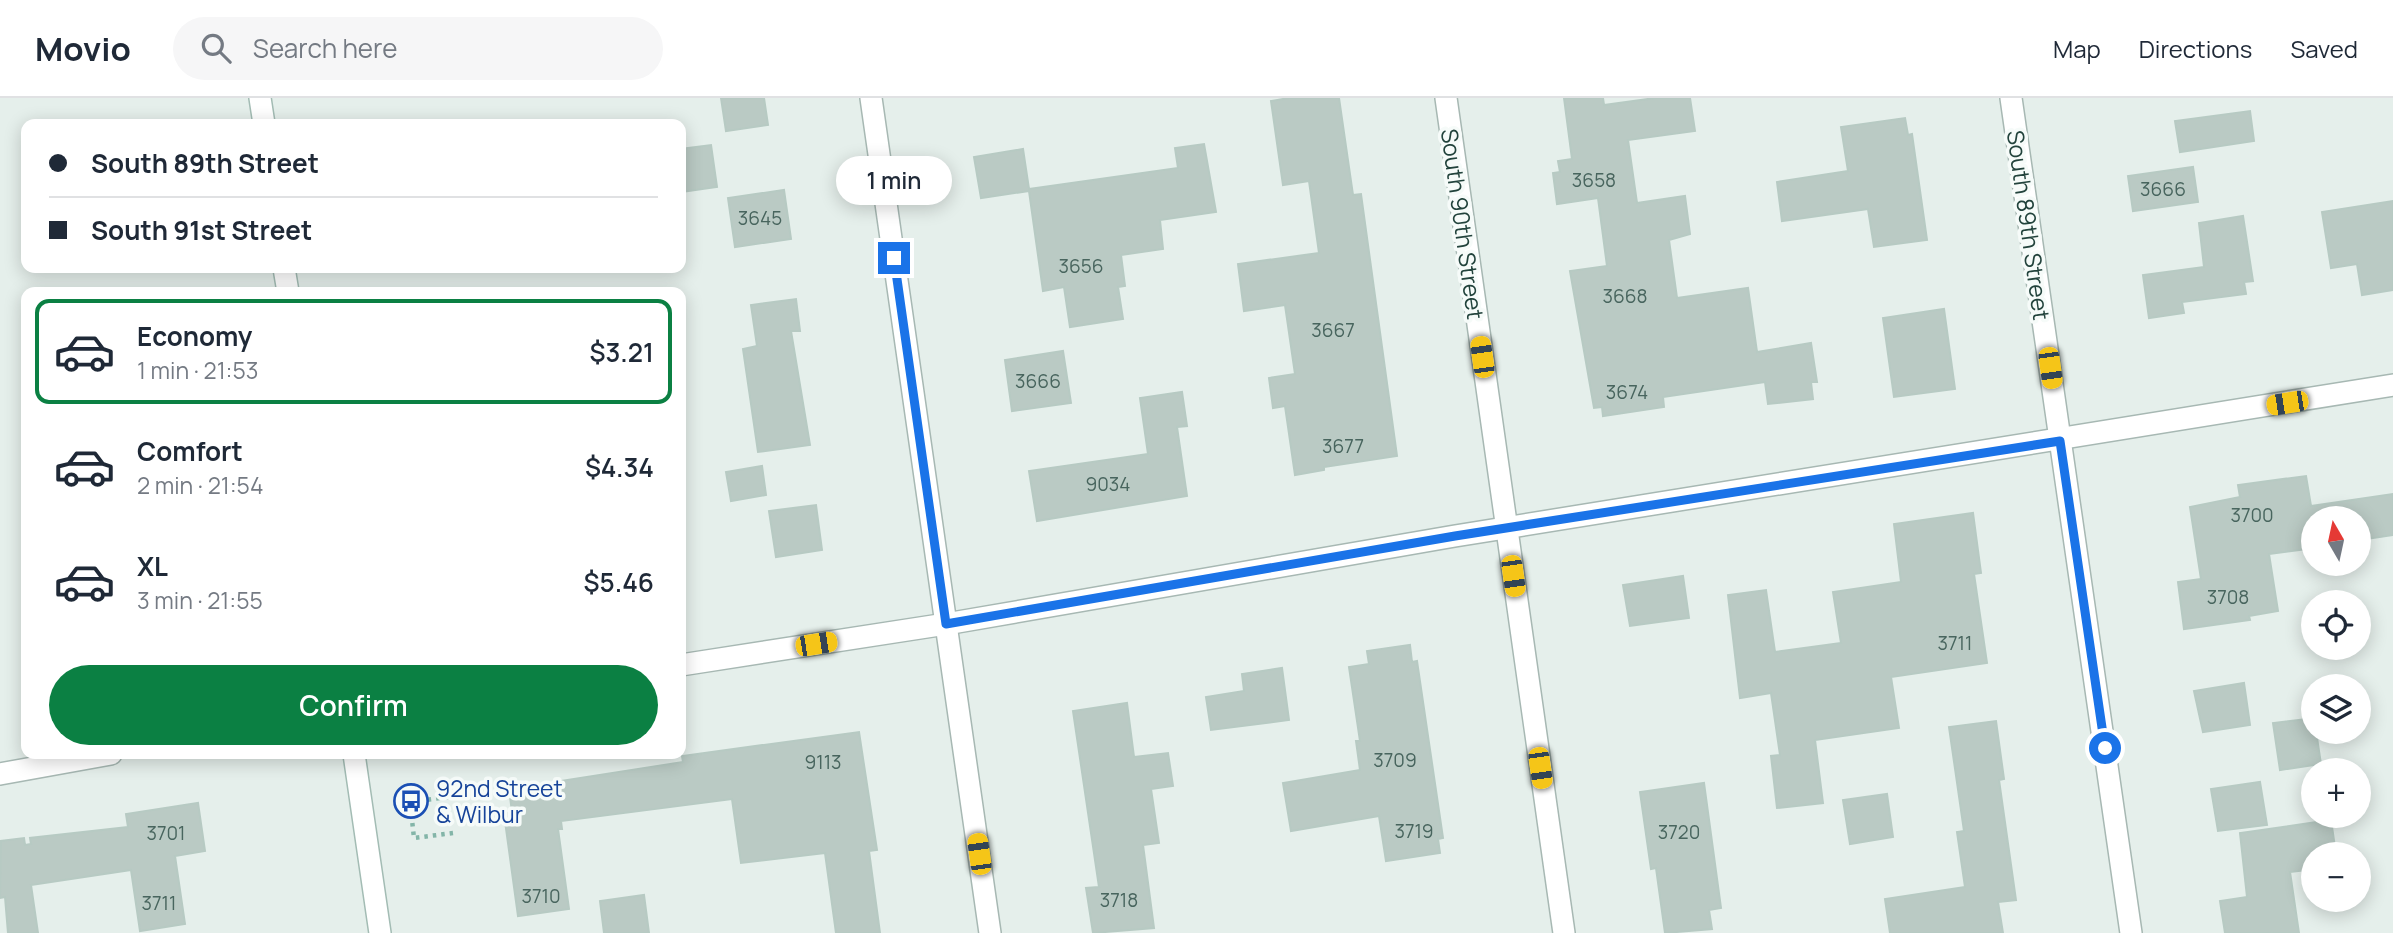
<!DOCTYPE html>
<html lang="en">
<head>
<meta charset="utf-8">
<style>
  body { margin:0; font-family:Manrope,sans-serif; background:#f6f6f7; color:#1f2937; height:100vh; display:flex; flex-direction:column; font-size:26px; white-space:nowrap }
  * { box-sizing:border-box; margin:0 }
  p { font-size:23px; color:#747a83 }
  .icon { flex:none; width:38px; height:38px; fill:none; stroke:currentColor; stroke-width:2; stroke-linecap:round; stroke-linejoin:round }
  .map { position:relative; flex:1; overflow:hidden }
  .sheet { position:absolute; left:21px; top:189px; width:665px; height:472px; display:flex; flex-direction:column; background:#fff; border-radius:14px; box-shadow:0 4px 18px #0003 }
  .sheet>* { flex:none }
  .top-card { position:absolute; left:21px; top:21px; width:665px; height:154px; border-radius:14px; box-shadow:0 4px 18px #0003; display:grid; align-content:center; height:154px; padding:0 28px; background:#fff }
  .needle { width:46px; rotate:351deg }
  .fabs { position:absolute; left:2301px; top:408px; display:grid; gap:14px }
  .fabs a { display:grid; place-items:center; width:70px; height:70px; border-radius:50%; background:#fff; box-shadow:0 4px 18px #0003; font-size:35px }
  .end { position:absolute; width:32px; height:32px; margin:-16px; border:9px solid #1a73e8; background:#fff; box-shadow:0 0 0 4px #fff }
  .from { border-radius:50% }
  .bubble { position:absolute; height:49px; border-radius:24px; background:#fff; box-shadow:0 4px 18px #0003; font-size:23px; font-weight:600; line-height:49px; text-align:center }
  .car { position:absolute; width:21px; height:42px; margin:-21px -10px; border-radius:9px; box-shadow:0 0 5px 2px #0007; background:linear-gradient(#f5c518 24%,#345 0 40%,#f5c518 0 76%,#345 0 86%,#f5c518 0) }
  .top-card b { display:flex; align-items:center; gap:24px; height:66px; font-size:26px }
  .top-card b+b { border-top:2px solid #e0e1e3 }
  .top-card i { width:18px; height:18px; background:#1f2937 }
  ul { padding:12px 0 0; list-style:none }
  li { display:flex; align-items:center; gap:21px; height:105px; margin:0 14px 10px; padding:0 14px; border:4px solid transparent; border-radius:14px }
  li div { flex:1 }
  li b { display:block; font-size:26px }
  li em { font-style:normal; font-weight:600 }
  li.on { border-color:#0b8043 }
  li>.icon { width:63px; height:63px; stroke-width:1.5 }
  .primary-button { display:flex; gap:14px; margin-top:auto; padding:14px 28px }
  .primary-button a { flex:1; height:80px; border-radius:42px; background:#0b8043; color:#fff; font-size:28px; font-weight:600; line-height:80px; text-align:center }
  header { display:flex; align-items:center; gap:42px; box-sizing:border-box; height:98px; padding:0 35px; background:#fff; border-bottom:2px solid #e0e1e3 }
  header strong { font-size:33px }
  nav { display:flex; gap:38px; margin-inline-start:auto; font-size:24px }
  .search { width:490px; height:63px; background:#f6f6f7; display:flex; align-items:center; gap:18px; box-sizing:border-box; padding:0 24px; border-radius:38px; color:#747a83; font-size:26px }
  .map>svg:first-child { display:block }
  .building { fill:#bacac4; stroke:#b7cac3; stroke-width:2 }
  .lines { fill:none; stroke-linecap:round; stroke-linejoin:round }
  .street-casing { stroke:#a7b8b3; stroke-width:24 }
  .secondary-casing { stroke:#a3bcb4; stroke-width:24 }
  .path { stroke:#83b5a8; stroke-width:4.5; stroke-dasharray:3.5 5; stroke-linecap:butt }
  .street { stroke:#fff; stroke-width:21 }
  .secondary { stroke:#fff; stroke-width:21 }
  .route { stroke:#1a73e8; stroke-width:9 }
  .labels { text-anchor:middle; dominant-baseline:central; stroke-width:7; stroke-linejoin:round; paint-order:stroke }
  .number-label { font-size:19px; fill:#48655e }
  .street-label { font-size:23px; fill:#22433c; stroke:#f6fbf9 }
  .transit-label { font-size:23px; fill:#164399; stroke:#f6fbf9; text-anchor:start }
</style>
</head>
<body>
<header>
<strong>Movio</strong>
<div class="search"><svg class="icon" aria-label="search" viewBox="0 0 24 24"><circle cx="10" cy="10" r="6"/><path d="M15 15l6 6"/></svg>Search here</div>
<nav><a>Map</a><a>Directions</a><a>Saved</a></nav>
</header>
<div class="map">
<svg width="2393" height="835" viewBox="0 0 2393 835">
  <rect width="100%" height="100%" fill="#e5efeb"/>
  <!-- building -->
  <g class="building">
    <polygon points="721,0 764,0 768,27 726,33"/>
    <polygon points="1289,0 1339,0 1353,97 1361,96 1397,358 1324,369 1324,372 1295,377 1285,308 1273,310 1269,280 1295,276 1285,207 1244,213 1238,166 1319,155 1309,83 1283,87 1271,3"/>
    <polygon points="1564,0 1603,0 1604,7 1655,0 1690,0 1695,33 1628,42 1637,105 1685,98 1690,136 1669,142 1677,200 1748,190 1757,254 1811,245 1817,284 1811,284 1813,301 1768,306 1765,284 1663,299 1664,309 1603,318 1602,309 1594,310 1570,173 1607,168 1598,100 1557,106 1553,75 1560,74 1558,63 1572,61"/>
    <polygon points="2250,13 2254,43 2180,54 2175,23"/>
    <polygon points="1905,20 1908,37 1912,36 1927,142 1874,149 1868,111 1782,123 1777,84 1848,73 1841,29"/>
    <polygon points="1204,46 1216,114 1160,122 1163,151 1121,157 1125,188 1118,189 1123,221 1070,229 1064,189 1043,193 1029,93 981,100 974,59 1023,51 1029,91 1178,70 1175,50"/>
    <polygon points="711,47 717,89 681,94 681,51"/>
    <polygon points="2193,69 2198,104 2133,113 2128,78"/>
    <polygon points="784,92 791,141 735,149 728,100"/>
    <polygon points="2393,103 2393,192 2362,197 2357,166 2331,170 2322,114"/>
    <polygon points="2243,118 2253,183 2244,184 2246,196 2182,204 2184,215 2149,220 2143,177 2204,169 2199,125"/>
    <polygon points="796,201 800,233 791,233 810,347 758,354 743,251 757,248 751,207"/>
    <polygon points="1944,211 1955,291 1894,299 1883,220"/>
    <polygon points="1063,253 1071,305 1012,313 1005,262"/>
    <polygon points="1182,294 1187,328 1177,329 1187,398 1037,423 1029,373 1148,356 1140,300"/>
    <polygon points="762,368 766,397 731,403 726,374"/>
    <polygon points="2306,378 2311,408 2393,396 2393,437 2359,442 2359,420 2314,420 2314,450 2269,456 2278,513 2249,518 2250,522 2184,531 2178,484 2201,481 2190,409 2240,399 2238,387"/>
    <polygon points="816,407 822,452 776,459 769,413"/>
    <polygon points="1973,415 1981,475 1974,476 1987,565 1891,579 1899,630 1815,642 1823,705 1777,710 1771,658 1780,657 1771,595 1740,600 1728,497 1766,492 1775,554 1841,545 1833,494 1901,484 1894,426"/>
    <polygon points="1683,478 1689,520 1630,528 1623,487"/>
    <polygon points="1410,547 1412,564 1417,563 1443,740 1438,741 1440,755 1386,763 1379,718 1291,733 1283,685 1360,672 1356,643 1360,643 1349,569 1369,566 1367,553"/>
    <polygon points="1282,570 1289,622 1211,632 1206,599 1244,593 1242,576"/>
    <polygon points="2244,585 2250,627 2203,634 2194,593"/>
    <polygon points="1127,605 1134,659 1168,655 1173,688 1151,691 1159,745 1143,747 1154,830 1093,835 1086,790 1099,789 1073,613"/>
    <polygon points="2314,620 2321,666 2280,672 2273,625"/>
    <polygon points="1996,623 2004,681 1999,682 2016,802 1998,804 2003,835 1890,835 1885,801 1965,789 1957,734 1964,733 1949,629"/>
    <polygon points="859,634 877,752 869,753 880,835 836,835 825,755 741,765 732,701 561,723 562,731 558,731 569,811 518,818 504,716 512,714 509,691 683,664 682,658"/>
    <polygon points="2260,684 2267,727 2218,733 2211,691"/>
    <polygon points="1704,685 1721,810 1709,812 1712,831 1665,835 1656,770 1651,771 1640,694"/>
    <polygon points="1887,696 1893,739 1850,746 1843,702"/>
    <polygon points="198,705 205,753 175,758 185,826 140,833 131,772 31,787 38,835 8,835 5,799 0,800 1,743 24,740 25,747 31,746 30,740 128,729 126,716"/>
    <polygon points="2331,722 2336,756 2314,756 2314,771 2290,774 2299,835 2225,835 2220,803 2247,799 2240,735"/>
    <polygon points="644,797 649,835 604,835 600,803"/>
  </g>
  <g class="lines">
    <!-- street casing -->
    <g class="street-casing">
      <g id="street">
        <polyline points="871,0 990,835"/>
        <polyline points="1446,0 1564,835"/>
        <polyline points="2011,0 2131,835"/>
        <polyline points="681,567 946,526 1455,438 2393,287"/>
        <polyline points="0,676 111,656"/>
      </g>
    </g>
    <!-- secondary casing -->
    <g class="secondary-casing">
      <g id="secondary">
        <polyline points="260,0 264,26"/>
        <polyline points="284,170 288,194"/>
        <polyline points="354,656 380,835"/>
      </g>
    </g>
    <!-- path -->
    <polyline class="path" points="448,699 410,704 414,740 453,735"/>
    <!-- street -->
    <use href="#street" class="street"/>
    <!-- secondary -->
    <use href="#secondary" class="secondary"/>
  </g>
  <g class="lines">
    <!-- route -->
    <polyline class="route" points="894,160 946,526 1455,438 2060,343 2105,650"/>
  </g>
  <!-- icons -->
  <defs>
    <g id="bus-ring" transform="scale(1.75)"><circle r="9.5" fill="#f6fbf9" stroke="#1a4fb4" stroke-width="1.5"/><path d="M-5-6H5V4H4V6H2V4H-2V6H-4V4H-5ZM-3.5-4V0h7V-4ZM-3.5 1.2v1.5H-2V1.2ZM2 1.2v1.5H3.5V1.2Z" fill="#1a4fb4"/></g>
  </defs>
  <g fill-rule="evenodd">
    <use href="#bus-ring" x="411" y="703"/>
  </g>
  <g class="labels">
    <!-- number labels -->
    <g class="number-label">
      <text x="1594" y="82">3658</text>
      <text x="2163" y="91">3666</text>
      <text x="760" y="120">3645</text>
      <text x="1081" y="168">3656</text>
      <text x="1625" y="198">3668</text>
      <text x="1333" y="232">3667</text>
      <text x="1038" y="283">3666</text>
      <text x="1627" y="294">3674</text>
      <text x="1343" y="348">3677</text>
      <text x="1108" y="386">9034</text>
      <text x="2252" y="417">3700</text>
      <text x="2228" y="499">3708</text>
      <text x="1955" y="545">3711</text>
      <text x="1395" y="662">3709</text>
      <text x="823" y="664">9113</text>
      <text x="1414" y="733">3719</text>
      <text x="1679" y="734">3720</text>
      <text x="166" y="735">3701</text>
      <text x="541" y="798">3710</text>
      <text x="1119" y="802">3718</text>
      <text x="159" y="805">3711</text>
    </g>
    <!-- street labels -->
    <g class="street-label">
      <text transform="translate(1463 126) rotate(82)">South 90th Street</text>
      <text transform="translate(2029 127) rotate(82)">South 89th Street</text>
    </g>
    <!-- transit labels -->
    <g class="transit-label">
      <text x="436" y="690">92nd Street<tspan x="436" dy="26">&amp; Wilbur</tspan></text>
    </g>
  </g>
</svg>
<div class="fabs">
<a><svg class="needle" viewBox="-14 -14 28 28"><path d="M0-13l5 13h-10z" fill="#e53935"/><path d="M0 13l5-13h-10z" fill="#747a83"/></svg></a>
<a><svg class="icon" aria-label="locate" viewBox="0 0 24 24"><circle cx="12" cy="12" r="6"/><path d="M12 2v4M12 18v4M2 12h4M18 12h4"/></svg></a>
<a><svg class="icon" aria-label="layers" viewBox="0 0 24 24"><path d="M12 4l9 5-9 5-9-5zM3 14l9 5 9-5"/></svg></a>
<a>+</a>
<a>−</a>
</div>
<i class="end from" style="left:2105px;top:650px"></i>
<i class="end" style="left:894px;top:160px"></i>
<div class="bubble" style="left:836px;top:58px;width:116px">1 min</div>
<i class="car" style="left:1482px;top:259px;rotate:352deg"></i>
<i class="car" style="left:2050px;top:270px;rotate:172deg"></i>
<i class="car" style="left:2287px;top:305px;rotate:261deg"></i>
<i class="car" style="left:1513px;top:478px;rotate:172deg"></i>
<i class="car" style="left:816px;top:546px;rotate:81deg"></i>
<i class="car" style="left:1540px;top:670px;rotate:172deg"></i>
<i class="car" style="left:979px;top:756px;rotate:352deg"></i>
<div class="top-card">
<b><i class="from"></i>South 89th Street</b>
<b><i></i>South 91st Street</b>
</div>
<section class="sheet">
<ul>
<li class="on"><svg class="icon" aria-label="car" viewBox="0 0 24 24"><path d="M5 17H2v-5l4-1 3-4h7l3 4 3 1v5h-3M9 17h6M6 11h13"/><circle cx="7" cy="17" r="2"/><circle cx="17" cy="17" r="2"/></svg><div><b>Economy</b><p>1 min · 21:53</p></div><em>$3.21</em></li>
<li><svg class="icon" aria-label="car" viewBox="0 0 24 24"><path d="M5 17H2v-5l4-1 3-4h7l3 4 3 1v5h-3M9 17h6M6 11h13"/><circle cx="7" cy="17" r="2"/><circle cx="17" cy="17" r="2"/></svg><div><b>Comfort</b><p>2 min · 21:54</p></div><em>$4.34</em></li>
<li><svg class="icon" aria-label="car" viewBox="0 0 24 24"><path d="M5 17H2v-5l4-1 3-4h7l3 4 3 1v5h-3M9 17h6M6 11h13"/><circle cx="7" cy="17" r="2"/><circle cx="17" cy="17" r="2"/></svg><div><b>XL</b><p>3 min · 21:55</p></div><em>$5.46</em></li>
</ul>
<div class="primary-button"><a>Confirm</a></div>
</section>
</div>
</body>
</html>
